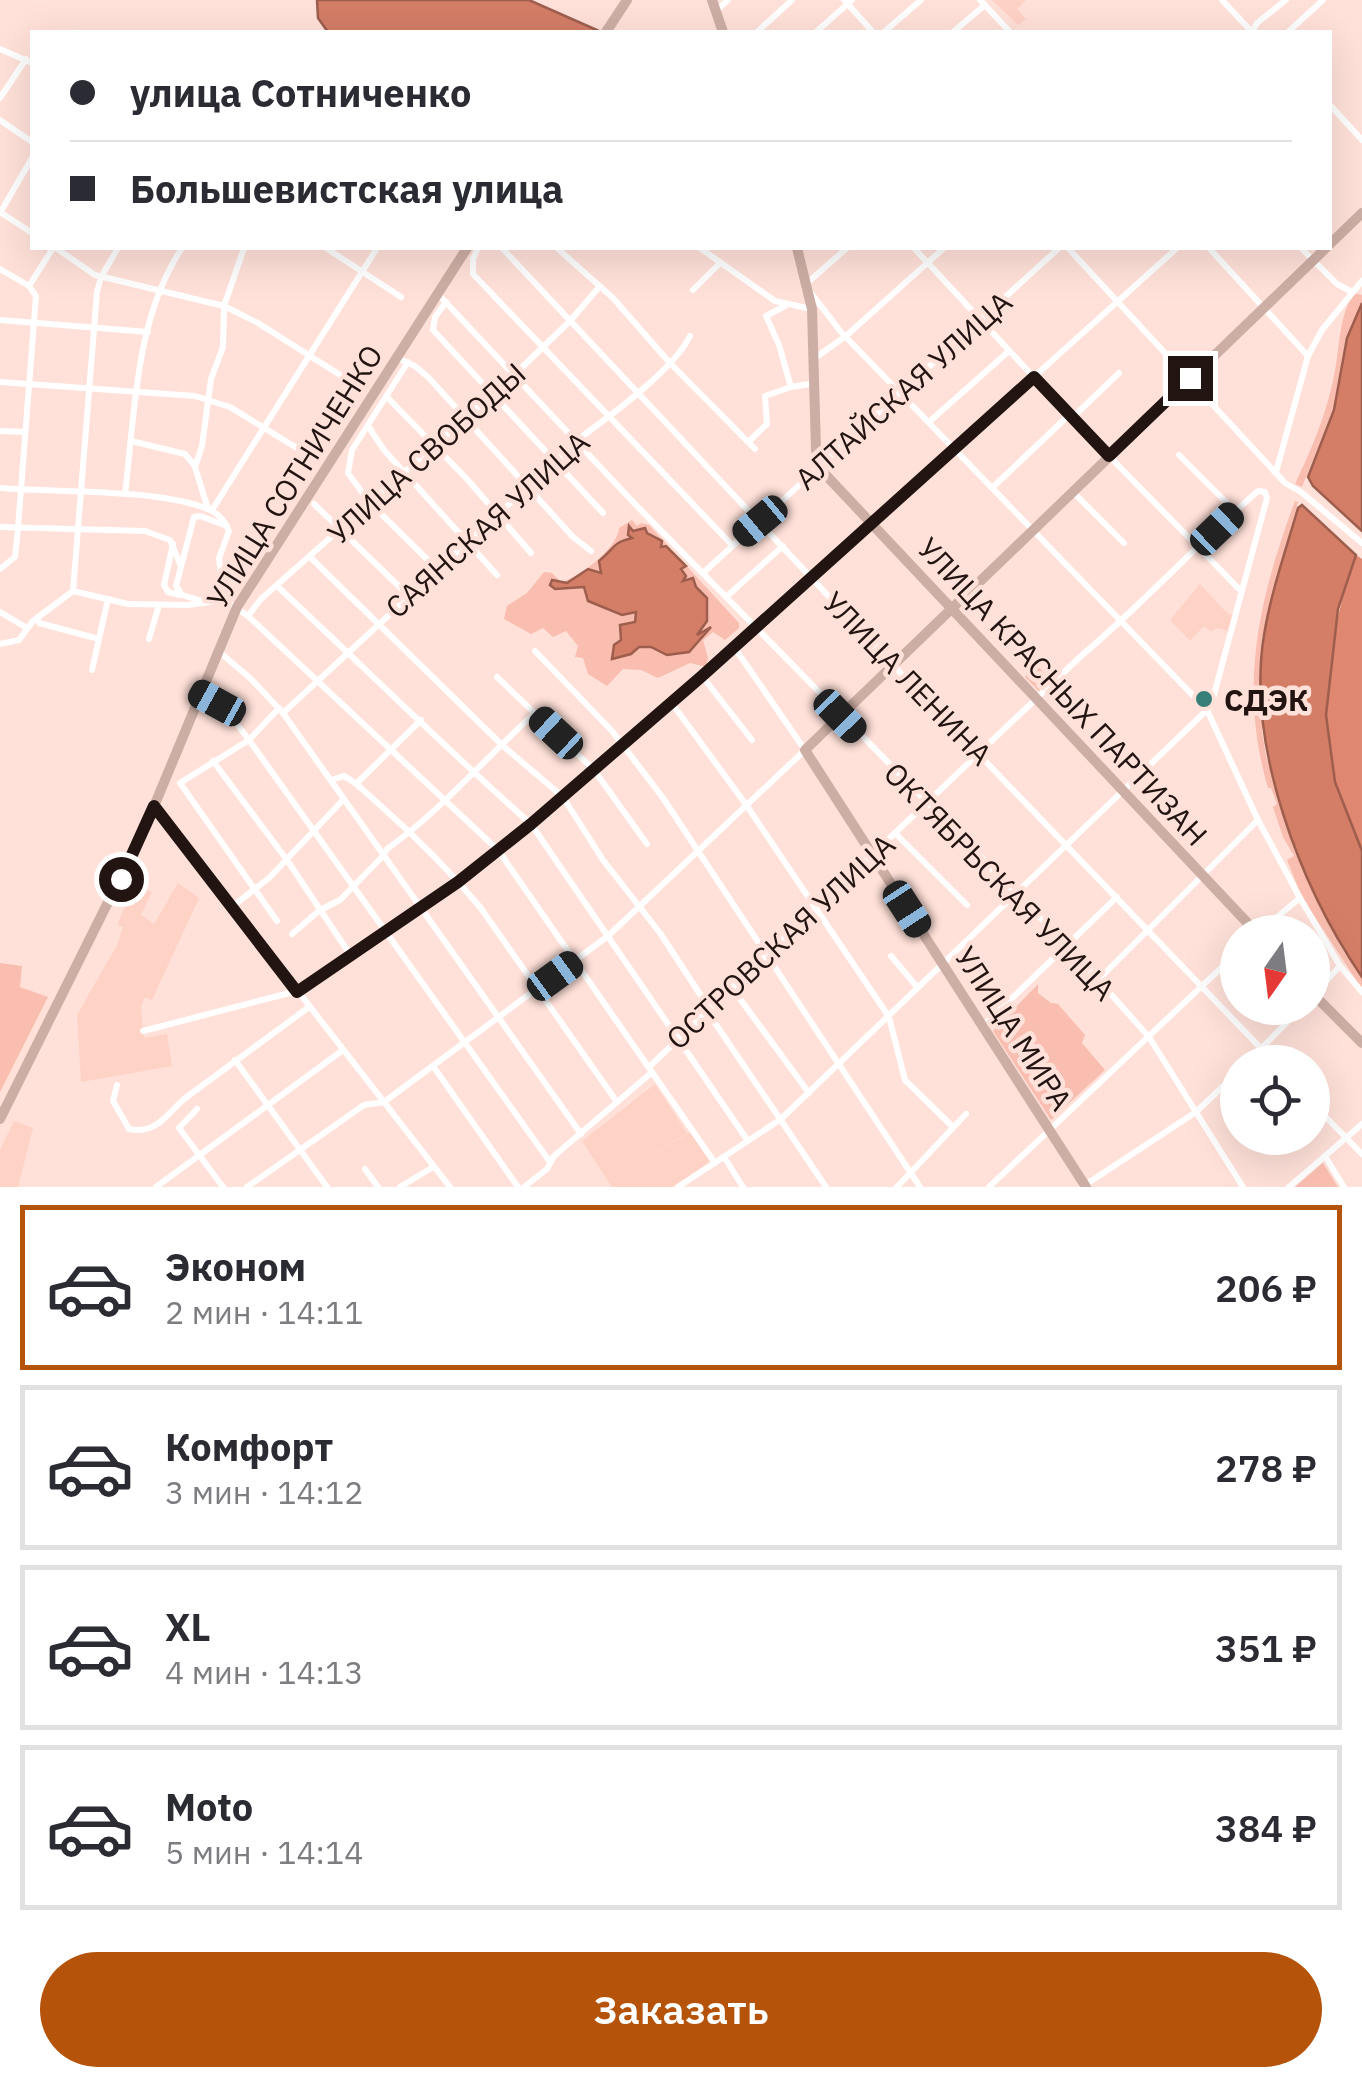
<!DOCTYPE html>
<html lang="ru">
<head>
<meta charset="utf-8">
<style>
  body { margin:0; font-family:"IBM Plex Sans",sans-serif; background:#f7f7f7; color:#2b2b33; height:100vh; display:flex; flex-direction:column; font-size:38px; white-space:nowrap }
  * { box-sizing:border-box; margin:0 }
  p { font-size:32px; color:#7c7c81 }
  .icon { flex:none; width:55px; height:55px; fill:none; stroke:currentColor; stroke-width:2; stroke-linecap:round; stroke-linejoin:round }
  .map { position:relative; height:1187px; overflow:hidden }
  .details { display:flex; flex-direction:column; background:#fff; flex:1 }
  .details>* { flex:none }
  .hud { position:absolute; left:30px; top:30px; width:1302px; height:220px; border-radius:0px; box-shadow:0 10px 40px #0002; display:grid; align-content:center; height:220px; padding:0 40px; background:#fff }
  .needle { width:65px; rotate:194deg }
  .fabs { position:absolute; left:1220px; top:915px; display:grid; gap:20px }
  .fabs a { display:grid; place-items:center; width:110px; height:110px; border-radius:50%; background:#fff; box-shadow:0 10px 40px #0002; font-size:50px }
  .end { position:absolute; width:45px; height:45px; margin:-22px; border:12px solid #211411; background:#fff; box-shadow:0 0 0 5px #fff }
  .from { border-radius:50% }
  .car { position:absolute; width:30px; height:60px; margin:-30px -15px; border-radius:12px; box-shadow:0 0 8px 2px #0007; background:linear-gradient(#222 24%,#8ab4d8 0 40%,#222 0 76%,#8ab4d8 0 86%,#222 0) }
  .hud b { display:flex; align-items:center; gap:35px; height:95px; font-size:38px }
  .hud b+b { border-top:2px solid #e1e1e2 }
  .hud i { width:25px; height:25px; background:#2b2b33 }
  ul { padding:18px 0 0; list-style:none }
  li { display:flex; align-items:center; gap:30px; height:165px; margin:0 20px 15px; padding:0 20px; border:5px solid #e1e1e2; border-radius:0px }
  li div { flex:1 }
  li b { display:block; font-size:38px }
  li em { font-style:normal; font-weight:600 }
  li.selected { border-color:#b45309 }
  li>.icon { width:90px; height:90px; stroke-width:1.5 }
  .cta { display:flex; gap:20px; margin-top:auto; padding:20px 40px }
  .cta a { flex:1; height:115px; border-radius:60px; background:#b45309; color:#fff; font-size:40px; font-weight:600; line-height:115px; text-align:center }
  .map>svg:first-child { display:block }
  .built { fill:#ffd2c6 }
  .green { fill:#f9beaf }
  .forest { fill:#df8771 }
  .water { fill:#d47d67; stroke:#9e5e4d; stroke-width:2.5 }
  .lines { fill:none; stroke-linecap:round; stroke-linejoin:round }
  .minor { stroke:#fff; stroke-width:6 }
  .major { stroke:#cdaea4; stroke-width:10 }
  .route { stroke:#211411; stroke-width:12 }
  .poi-dot { fill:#387f7a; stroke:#ffe1d9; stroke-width:4 }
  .labels { text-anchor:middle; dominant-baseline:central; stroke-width:9; stroke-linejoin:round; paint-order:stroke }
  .street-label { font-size:30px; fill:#211411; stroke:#ffe1d9 }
  .poi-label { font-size:30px; font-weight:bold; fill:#211411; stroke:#ffe1d9; text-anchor:start }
</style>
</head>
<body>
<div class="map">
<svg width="1362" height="1187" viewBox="0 0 1362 1187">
  <rect width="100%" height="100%" fill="#ffe1d9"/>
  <!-- built -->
  <g class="built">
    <polygon points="992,0 1026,0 1017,9 1026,19 1018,25"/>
    <polygon points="1200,584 1227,613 1232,615 1229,631 1216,628 1211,632 1204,626 1190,641 1170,620"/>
    <polygon points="178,883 199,898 152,1000 145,997 141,1007 144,1038 167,1034 172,1066 81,1082 77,1015 117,945 123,927 117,925 134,884 152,892 141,915 154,924"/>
    <polygon points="655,1084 687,1133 637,1165 690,1132 710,1162 672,1187 612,1187 582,1141"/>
    <polygon points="14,1121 33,1128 18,1187 0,1187 0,1150"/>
  </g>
  <!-- green -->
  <g class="green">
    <path d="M1354,293L1362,295V302L1347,338L1333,410L1302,487L1295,484C1311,450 1326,416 1334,376C1340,348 1338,318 1354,293Z"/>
    <path d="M1295,501L1298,502L1262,638V731L1266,756L1295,853L1342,949L1362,978V989L1302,897L1287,860L1294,856L1283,837L1273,807L1277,804L1271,788H1268C1238,686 1259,598 1295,501Z"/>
    <path d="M632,520L637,526L641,523L649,525L739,623V628L725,640L713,632L703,640L708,658L706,667L690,663L658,678L641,670L623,669L607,686L588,674L583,658L575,657L578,646L566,631L553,637L543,628L531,634L504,619L507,606L527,593L544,572L552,573L561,582C579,578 618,548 619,528Z"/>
    <polygon points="1031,659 1051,680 1039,691 1025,677 1028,673 1023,667"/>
    <polygon points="0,963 22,966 20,987 48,997 0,1092"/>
    <polygon points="1038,984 1038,993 1051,1003 1058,1004 1085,1035 1082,1043 1105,1070 1051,1120 993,1031"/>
    <polygon points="1323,1163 1338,1187 1295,1187"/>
  </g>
  <!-- forest -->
  <path class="forest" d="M1356,555L1362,559V851C1354,829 1343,807 1336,785C1314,712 1332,625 1356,555Z"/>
  <!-- water -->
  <g class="water">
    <polygon points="317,0 529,0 599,31 328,32 318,18"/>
    <polygon points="1362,303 1362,531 1313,486 1308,477 1334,410 1347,338"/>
    <path d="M1302,505L1356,555L1338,609L1326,715L1335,782L1362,851V977C1300,886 1246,746 1264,635C1271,592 1286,550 1298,508Z"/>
    <path d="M629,526L633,531L645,528L647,533L662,541L661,547L666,546L686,566L681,569L686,576L683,581L693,578L696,587L707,598V621L697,635L711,627L689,652L667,655L651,647H639L631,654L612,659L614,645L621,640L620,625L635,622L636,612L622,615L588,601L584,587L555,589L550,585L552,580L567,583L588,569L601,573L599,561C616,547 612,543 632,538L628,535Z"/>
  </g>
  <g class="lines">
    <!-- minor -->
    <g class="minor">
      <polyline points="844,0 873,32"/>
      <polyline points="980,0 1010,32"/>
      <polyline points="1222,0 1252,32"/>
      <polyline points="717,10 728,0"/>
      <polyline points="757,32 792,0"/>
      <polyline points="816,32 852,0"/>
      <polyline points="884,32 921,0"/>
      <polyline points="953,32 985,5"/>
      <polyline points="1252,32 1257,23 1286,0"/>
      <polyline points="1288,32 1323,0"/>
      <polyline points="0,49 32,63"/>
      <polyline points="0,98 26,59"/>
      <polyline points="1330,105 1362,140"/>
      <polyline points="0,120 32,142"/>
      <polyline points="0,212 32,233"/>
      <polyline points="0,213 32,158"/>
      <polyline points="56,248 95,275 224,306 258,323 348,380 350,389"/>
      <polyline points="326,248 401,297"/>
      <polyline points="478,248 473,259 473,274 731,544"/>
      <polyline points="502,248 894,666 1274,1062"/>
      <polyline points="557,248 613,298 669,362 755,449"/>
      <polyline points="700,248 775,301 811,309"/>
      <polyline points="914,248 1069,415 1239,589"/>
      <polyline points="1068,248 1285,483 1301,492 1362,543"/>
      <polyline points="1209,248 1308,356"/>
      <polyline points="1301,248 1337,284 1352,292"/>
      <polyline points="0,269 29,286"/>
      <polyline points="807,283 847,248"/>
      <polyline points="693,290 720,263"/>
      <polyline points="811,293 841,332 1207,710 1258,820 1300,898 1340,966 1362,992"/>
      <polyline points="438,294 634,503 1068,946 1149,1037 1243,1187"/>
      <polyline points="446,302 435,317 433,330 603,513"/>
      <polyline points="785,306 766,316 779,345 791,387"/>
      <polyline points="0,320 148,332"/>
      <polyline points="397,358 415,366 429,378 573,537 591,551"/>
      <polyline points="815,358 846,336 944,248"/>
      <polyline points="408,362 352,450 348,473 369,502 437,569"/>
      <polyline points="0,382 195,396 230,407 310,456"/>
      <polyline points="387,397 467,479 531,553"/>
      <polyline points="1072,418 1119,373"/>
      <polyline points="929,422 1009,351"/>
      <polyline points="368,426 384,450 497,575"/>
      <polyline points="0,431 25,432"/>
      <polyline points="131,441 185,454 195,466"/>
      <polyline points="748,442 767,424 765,396 791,387 815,383"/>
      <polyline points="1179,455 1235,511"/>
      <polyline points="1276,472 1308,356 1322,330 1362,281"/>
      <path d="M0,488C61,493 153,488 208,509C218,513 225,521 229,531L219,558L224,600L248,616L498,850L715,1163"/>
      <polyline points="992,488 1069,415"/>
      <polyline points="1073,492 1124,543"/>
      <path d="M125,494C135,412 135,319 182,248"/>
      <polyline points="314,504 409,596"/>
      <polyline points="208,509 195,467 202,446 211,379 223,347 224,306 244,248"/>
      <polyline points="212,510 377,248"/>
      <polyline points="0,527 145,531 170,540 181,566"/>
      <polyline points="173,544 164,585 168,592 180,595"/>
      <polyline points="310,557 502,745 563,797 603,860 660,933 709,1008 711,1017 826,1187"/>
      <polyline points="0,569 15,557 18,528 36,296 29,286 53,248"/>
      <polyline points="703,573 1059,248"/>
      <path d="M277,586C362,665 445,748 531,824L748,1141"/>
      <polyline points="73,591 97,292 101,277 118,248"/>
      <polyline points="726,597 783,546"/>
      <polyline points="202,601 182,595 176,586 194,517 200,516 227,526"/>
      <polyline points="0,612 27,628"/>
      <polyline points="248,616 261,599 514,375 570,321 600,286"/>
      <polyline points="37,618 39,623 99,639"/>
      <polyline points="149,639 159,605"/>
      <polyline points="0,644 19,640 33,621 73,591 128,604 188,605 224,600"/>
      <polyline points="217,650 250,678 283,713 581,1134"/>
      <polyline points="535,651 612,731 663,798 920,1187"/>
      <polyline points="92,670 108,599"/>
      <polyline points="702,676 752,740"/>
      <polyline points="497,677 594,770 647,844"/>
      <polyline points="199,693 231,716 249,740 550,1162"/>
      <polyline points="671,702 747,806 889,1017 905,1080 952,1126"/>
      <path d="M283,713L584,435C614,413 674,369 690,336"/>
      <polyline points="213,761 287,860 349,953"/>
      <path d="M331,780L344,776C359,784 368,795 381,806C417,838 449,870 480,907L617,1102"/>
      <polyline points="357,783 421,720"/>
      <polyline points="155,807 450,1187"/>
      <polyline points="895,833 967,905"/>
      <polyline points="233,906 269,878 343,800"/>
      <polyline points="277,921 180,783 249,740 279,708"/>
      <polyline points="1259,932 1300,898"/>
      <path d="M292,934L320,910L340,900L383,856L387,849C442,810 485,758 535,713"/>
      <polyline points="891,956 918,988"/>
      <polyline points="1098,980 1258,820"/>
      <polyline points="732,988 809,1093"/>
      <polyline points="1313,995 1340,966"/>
      <polyline points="983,1026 1117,897"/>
      <polyline points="143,1031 297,991 458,882 531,824 702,676 1177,248"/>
      <polyline points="235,1060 327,1187"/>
      <polyline points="1248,1062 1301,1008"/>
      <polyline points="433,1066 518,1187"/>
      <path d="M649,1067L1081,656C1143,604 1197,544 1258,491L1265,492L1267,498L1212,702L1207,710L781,1119L678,1187"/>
      <path d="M117,1085L113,1101L129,1129C156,1135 167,1114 184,1099L309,1007"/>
      <polyline points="1312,1103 1362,1154"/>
      <polyline points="197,1109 179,1128 223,1187"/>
      <polyline points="1325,1156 1344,1187"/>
      <polyline points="724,1157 743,1187"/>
      <polyline points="365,1169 378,1187"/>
      <polyline points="156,1187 343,1050"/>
      <polyline points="247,1187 364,1105 384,1102 608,936 805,750 734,647"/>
      <polyline points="400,1187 433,1167"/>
      <polyline points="524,1187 547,1169 554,1156 651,1073"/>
      <polyline points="897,1187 966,1114"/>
      <polyline points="989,1187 1238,952"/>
      <polyline points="1082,1187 1196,1112 1238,1072"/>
      <polyline points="1289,1187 1362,1124"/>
    </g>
    <!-- major -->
    <g class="major">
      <polyline points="712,0 723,32"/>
      <polyline points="606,32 627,0"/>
      <polyline points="1330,244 1362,213"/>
      <polyline points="797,248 812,309 816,450 823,472 1256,932"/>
      <polyline points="1312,993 1362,1043"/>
      <polyline points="0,1119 145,828 237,607 467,248"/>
      <polyline points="1086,1187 805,750 1326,248"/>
    </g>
  </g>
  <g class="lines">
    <!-- route -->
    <polyline class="route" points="121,879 154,806 297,992 458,882 531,824 702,676 1034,377 1109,456 1190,378"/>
  </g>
  <!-- markers -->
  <circle class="poi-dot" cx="1204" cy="699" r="10"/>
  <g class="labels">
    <!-- street labels -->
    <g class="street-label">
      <text transform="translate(903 390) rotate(-42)">АЛТАЙСКАЯ УЛИЦА</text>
      <text transform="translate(426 453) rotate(-42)">УЛИЦА СВОБОДЫ</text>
      <text transform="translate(294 476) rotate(-58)">УЛИЦА СОТНИЧЕНКО</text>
      <text transform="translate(487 524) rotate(-42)">САЯНСКАЯ УЛИЦА</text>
      <text transform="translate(908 678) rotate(46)">УЛИЦА ЛЕНИНА</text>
      <text transform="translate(1063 691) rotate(47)">УЛИЦА КРАСНЫХ ПАРТИЗАН</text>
      <text transform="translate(1000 881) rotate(46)">ОКТЯБРЬСКАЯ УЛИЦА</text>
      <text transform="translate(780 941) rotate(-43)">ОСТРОВСКАЯ УЛИЦА</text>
      <text transform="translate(1014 1028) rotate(57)">УЛИЦА МИРА</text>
    </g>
    <!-- poi labels -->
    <g class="poi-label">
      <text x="1224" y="699">СДЭК</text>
    </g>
  </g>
</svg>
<div class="fabs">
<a><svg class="needle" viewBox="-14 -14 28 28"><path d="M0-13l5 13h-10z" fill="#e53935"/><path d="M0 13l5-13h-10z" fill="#7c7c81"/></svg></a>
<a><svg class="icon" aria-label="locate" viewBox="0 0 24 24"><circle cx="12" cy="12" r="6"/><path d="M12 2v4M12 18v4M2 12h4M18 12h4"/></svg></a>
</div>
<i class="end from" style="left:121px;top:879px"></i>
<i class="end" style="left:1190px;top:378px"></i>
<i class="car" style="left:760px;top:521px;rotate:230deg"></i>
<i class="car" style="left:1217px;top:529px;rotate:46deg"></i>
<i class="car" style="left:217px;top:703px;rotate:299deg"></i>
<i class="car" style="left:840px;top:716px;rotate:136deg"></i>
<i class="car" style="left:556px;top:733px;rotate:313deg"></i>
<i class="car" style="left:907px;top:909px;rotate:147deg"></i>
<i class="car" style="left:555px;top:976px;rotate:54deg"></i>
<div class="hud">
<b><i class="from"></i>улица Сотниченко</b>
<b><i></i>Большевистская улица</b>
</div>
</div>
<section class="details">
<ul>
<li class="selected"><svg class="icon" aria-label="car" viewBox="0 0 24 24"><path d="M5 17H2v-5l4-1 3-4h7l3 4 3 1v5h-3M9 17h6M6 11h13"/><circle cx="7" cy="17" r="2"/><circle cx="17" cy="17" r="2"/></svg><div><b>Эконом</b><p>2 мин · 14:11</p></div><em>206 ₽</em></li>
<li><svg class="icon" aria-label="car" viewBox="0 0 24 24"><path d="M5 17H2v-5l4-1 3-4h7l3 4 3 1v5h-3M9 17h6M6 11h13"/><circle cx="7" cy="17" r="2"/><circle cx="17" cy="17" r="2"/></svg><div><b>Комфорт</b><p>3 мин · 14:12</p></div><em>278 ₽</em></li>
<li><svg class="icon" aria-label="car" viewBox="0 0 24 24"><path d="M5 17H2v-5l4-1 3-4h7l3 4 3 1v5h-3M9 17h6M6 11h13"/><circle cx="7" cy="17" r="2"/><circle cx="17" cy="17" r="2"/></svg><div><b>XL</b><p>4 мин · 14:13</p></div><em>351 ₽</em></li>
<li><svg class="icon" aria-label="car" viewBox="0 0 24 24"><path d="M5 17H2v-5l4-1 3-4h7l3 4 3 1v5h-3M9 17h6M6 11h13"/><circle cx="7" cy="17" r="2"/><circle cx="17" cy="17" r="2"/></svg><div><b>Moto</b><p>5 мин · 14:14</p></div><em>384 ₽</em></li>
</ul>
<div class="cta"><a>Заказать</a></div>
</section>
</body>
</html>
